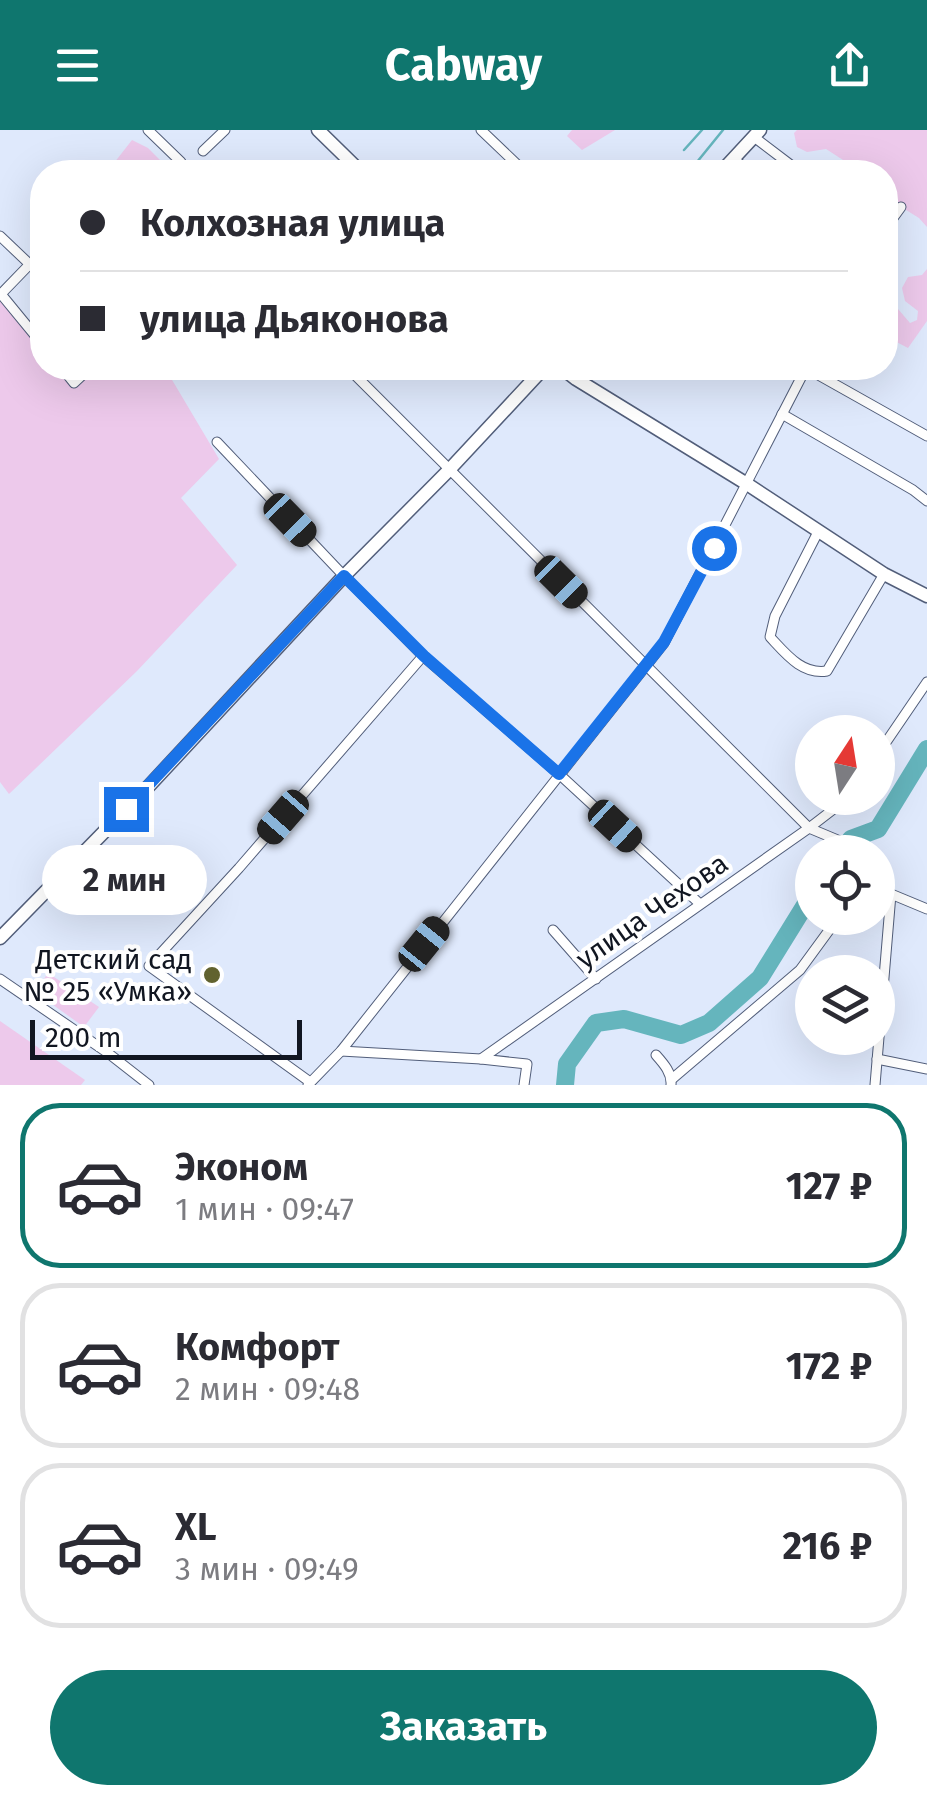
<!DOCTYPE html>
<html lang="ru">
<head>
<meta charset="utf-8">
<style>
  body { margin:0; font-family:"Fira Sans",sans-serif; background:#f7f7f7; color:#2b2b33; height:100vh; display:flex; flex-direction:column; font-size:38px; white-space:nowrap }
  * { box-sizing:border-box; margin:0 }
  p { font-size:32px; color:#7c7c81 }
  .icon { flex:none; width:55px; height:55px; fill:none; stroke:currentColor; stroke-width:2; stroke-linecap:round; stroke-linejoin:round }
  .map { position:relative; height:955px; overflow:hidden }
  .drawer { display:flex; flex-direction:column; background:#fff; flex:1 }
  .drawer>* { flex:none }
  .banner { position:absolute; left:30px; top:30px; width:868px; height:220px; border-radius:40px; box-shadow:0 10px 40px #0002; display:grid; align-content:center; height:220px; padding:0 50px; background:#fff }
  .needle { width:65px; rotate:12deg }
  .tools { position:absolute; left:795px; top:585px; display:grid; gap:20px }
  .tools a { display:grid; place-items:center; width:100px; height:100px; border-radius:50%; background:#fff; box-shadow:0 10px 40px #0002; font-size:50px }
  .scale { position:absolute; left:30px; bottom:25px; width:272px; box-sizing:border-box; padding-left:10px; border:5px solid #111621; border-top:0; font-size:28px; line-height:35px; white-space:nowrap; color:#111621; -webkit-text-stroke:8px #fff; paint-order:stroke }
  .end { position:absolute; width:45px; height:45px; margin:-22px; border:12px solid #1a73e8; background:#fff; box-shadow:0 0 0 5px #fff }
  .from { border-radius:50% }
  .bubble { position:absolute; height:70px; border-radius:35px; background:#fff; box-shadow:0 10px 40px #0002; font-size:32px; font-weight:700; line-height:70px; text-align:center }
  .car { position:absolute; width:30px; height:60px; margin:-30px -15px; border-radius:12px; box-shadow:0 0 8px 2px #0007; background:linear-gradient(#222 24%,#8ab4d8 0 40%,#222 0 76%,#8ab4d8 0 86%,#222 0) }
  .banner b { display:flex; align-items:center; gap:35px; height:95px; font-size:38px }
  .banner b+b { border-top:2px solid #e1e1e2 }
  .banner i { width:25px; height:25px; background:#2b2b33 }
  ul { padding:18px 0 0; list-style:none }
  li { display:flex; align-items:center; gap:30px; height:165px; margin:0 20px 15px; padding:0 30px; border:5px solid #e1e1e2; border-radius:40px }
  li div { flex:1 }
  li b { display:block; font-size:38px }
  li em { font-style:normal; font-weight:700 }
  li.active { border-color:#0f766e }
  li>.icon { width:90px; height:90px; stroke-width:1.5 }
  .button { display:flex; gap:20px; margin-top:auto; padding:20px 50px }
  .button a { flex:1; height:115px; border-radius:60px; background:#0f766e; color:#fff; font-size:40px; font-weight:700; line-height:115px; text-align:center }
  header { display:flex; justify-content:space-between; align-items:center; height:130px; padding:0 50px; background:#0f766e; color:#fff; font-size:45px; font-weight:700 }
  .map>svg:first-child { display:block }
  .green { fill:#edc9eb }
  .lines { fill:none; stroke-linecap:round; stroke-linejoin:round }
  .stream { stroke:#65b5bd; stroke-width:2.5 }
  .river { stroke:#65b5bd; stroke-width:18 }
  .minor-casing { stroke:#525e7a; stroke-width:11 }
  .secondary-casing { stroke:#525e7a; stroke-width:15 }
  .minor { stroke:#fff; stroke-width:9 }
  .secondary { stroke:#fff; stroke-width:12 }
  .route { stroke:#1a73e8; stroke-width:12 }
  .poi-dot { fill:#61622f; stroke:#fff; stroke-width:4 }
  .labels { text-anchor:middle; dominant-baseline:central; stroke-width:8; stroke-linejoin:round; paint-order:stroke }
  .street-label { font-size:28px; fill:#111621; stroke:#fff }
  .poi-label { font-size:28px; fill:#111621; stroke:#fff; text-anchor:end }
</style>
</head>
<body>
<header><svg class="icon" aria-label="menu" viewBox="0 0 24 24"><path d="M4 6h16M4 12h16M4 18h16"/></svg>Cabway<svg class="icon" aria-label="share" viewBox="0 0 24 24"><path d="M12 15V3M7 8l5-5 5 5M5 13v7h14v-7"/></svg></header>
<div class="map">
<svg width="927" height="955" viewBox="0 0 927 955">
  <rect width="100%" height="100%" fill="#dfe9fc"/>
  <!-- green -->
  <g class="green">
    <polygon points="572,0 615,0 582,20 567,6"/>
    <polygon points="797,0 927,0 927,97 919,88 890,70 885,71 885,42 864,42 866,38 857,39 826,19 807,22 797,17 794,3"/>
    <polygon points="132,10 148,18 161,31 160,37 153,42 107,42"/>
    <polygon points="927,139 927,191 908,218 885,206 885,188 891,180 898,179 910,193 917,190 918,181 905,171 902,158 908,147 922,145"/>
    <polygon points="0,163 9,168 42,204 42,238 165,238 219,329 181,368 237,435 137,541 9,664 0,652"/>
    <polygon points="48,843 99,877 84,897 35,862"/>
    <polygon points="0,891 85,950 81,955 0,955"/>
  </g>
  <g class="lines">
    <!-- stream -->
    <g class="stream">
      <polyline points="684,20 702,0"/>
      <polyline points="697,32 723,0"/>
    </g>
    <!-- river -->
    <g class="river">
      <polyline points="841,722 851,709 878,699 927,619"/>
      <polyline points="565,955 567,934 596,893 624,889 681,905 709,893 760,848 812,764"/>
    </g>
    <!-- minor casing -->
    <g class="minor-casing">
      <g id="minor">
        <polyline points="148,0 181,32"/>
        <polyline points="481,0 525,42"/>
        <polyline points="754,7 800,42"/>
        <polyline points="203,21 225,0"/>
        <polyline points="733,29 751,42"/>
        <polyline points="885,99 901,77"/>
        <polyline points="0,106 41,145"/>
        <polyline points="30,134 1,164 42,214"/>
        <polyline points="62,238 74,253 90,238"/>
        <polyline points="348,238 809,698 840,711"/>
        <polyline points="806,238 927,306"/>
        <polyline points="782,284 913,360 927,371"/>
        <polyline points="217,312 344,446 423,526 559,644 700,774"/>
        <path d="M818,402L775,486L770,507C786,524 802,545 827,541L884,444"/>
        <polyline points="878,624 927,552"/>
        <polyline points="878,761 891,764 927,779"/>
        <polyline points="553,800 596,849"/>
        <polyline points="0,849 108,923 149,955"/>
        <polyline points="341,921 481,929 527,934 524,955"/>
        <path d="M656,925C664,934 672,943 671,955"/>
        <polyline points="481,929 809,698 848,668"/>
        <polyline points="877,929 927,939"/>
        <polyline points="672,949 800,840 838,788"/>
        <polyline points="310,952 149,836 239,738 423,526"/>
        <polyline points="308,955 341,921 664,513 806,238"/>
        <polyline points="875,955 891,764"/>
      </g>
    </g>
    <!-- secondary casing -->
    <g class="secondary-casing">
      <g id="secondary">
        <polyline points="318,0 361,42"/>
        <polyline points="721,42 760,0"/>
        <polyline points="562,238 576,249 747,354 884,444 927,466"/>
        <polyline points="0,808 148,657 344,446 449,340 544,238"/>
      </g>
    </g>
    <!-- minor -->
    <use href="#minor" class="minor"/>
    <!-- secondary -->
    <use href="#secondary" class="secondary"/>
  </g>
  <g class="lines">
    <!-- route -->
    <polyline class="route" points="126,679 344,446 424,526 559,644 664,512 714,418"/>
  </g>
  <!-- markers -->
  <circle class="poi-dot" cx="212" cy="845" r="10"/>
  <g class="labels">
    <!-- street labels -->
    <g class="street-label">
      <text transform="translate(652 781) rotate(-35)">улица Чехова</text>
    </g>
    <!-- poi labels -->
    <g class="poi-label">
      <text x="192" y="829">Детский сад<tspan x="192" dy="32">№ 25 «Умка»</tspan></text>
    </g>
  </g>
</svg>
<div class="tools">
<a><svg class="needle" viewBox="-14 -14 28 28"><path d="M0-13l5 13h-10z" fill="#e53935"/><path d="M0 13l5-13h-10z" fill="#7c7c81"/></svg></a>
<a><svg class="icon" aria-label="locate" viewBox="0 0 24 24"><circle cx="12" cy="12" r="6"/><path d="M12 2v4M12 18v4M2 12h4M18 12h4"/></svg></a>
<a><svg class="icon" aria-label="layers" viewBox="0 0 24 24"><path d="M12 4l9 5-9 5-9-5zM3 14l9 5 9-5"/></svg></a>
</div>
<div class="scale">200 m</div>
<i class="end from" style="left:714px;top:418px"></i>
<i class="end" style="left:126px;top:679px"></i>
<div class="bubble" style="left:42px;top:715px;width:165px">2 мин</div>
<i class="car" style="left:290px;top:390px;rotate:136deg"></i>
<i class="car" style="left:561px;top:452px;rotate:135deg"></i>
<i class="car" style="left:283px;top:687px;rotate:221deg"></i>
<i class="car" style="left:615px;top:696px;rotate:133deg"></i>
<i class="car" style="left:424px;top:814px;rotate:39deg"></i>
<div class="banner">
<b><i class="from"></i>Колхозная улица</b>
<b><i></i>улица Дьяконова</b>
</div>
</div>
<section class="drawer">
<ul>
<li class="active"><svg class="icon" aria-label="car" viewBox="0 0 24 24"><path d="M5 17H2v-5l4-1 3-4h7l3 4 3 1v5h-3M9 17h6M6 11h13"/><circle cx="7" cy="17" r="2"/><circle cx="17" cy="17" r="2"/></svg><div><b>Эконом</b><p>1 мин · 09:47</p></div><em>127 ₽</em></li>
<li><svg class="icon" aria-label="car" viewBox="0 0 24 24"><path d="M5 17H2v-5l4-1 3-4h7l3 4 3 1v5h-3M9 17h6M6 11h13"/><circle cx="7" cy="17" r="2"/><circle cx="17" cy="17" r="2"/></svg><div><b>Комфорт</b><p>2 мин · 09:48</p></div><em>172 ₽</em></li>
<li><svg class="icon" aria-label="car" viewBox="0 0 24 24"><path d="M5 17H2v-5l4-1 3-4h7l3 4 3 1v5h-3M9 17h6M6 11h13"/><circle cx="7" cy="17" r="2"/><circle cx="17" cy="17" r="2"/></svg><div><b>XL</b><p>3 мин · 09:49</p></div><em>216 ₽</em></li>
</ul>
<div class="button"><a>Заказать</a></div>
</section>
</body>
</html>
